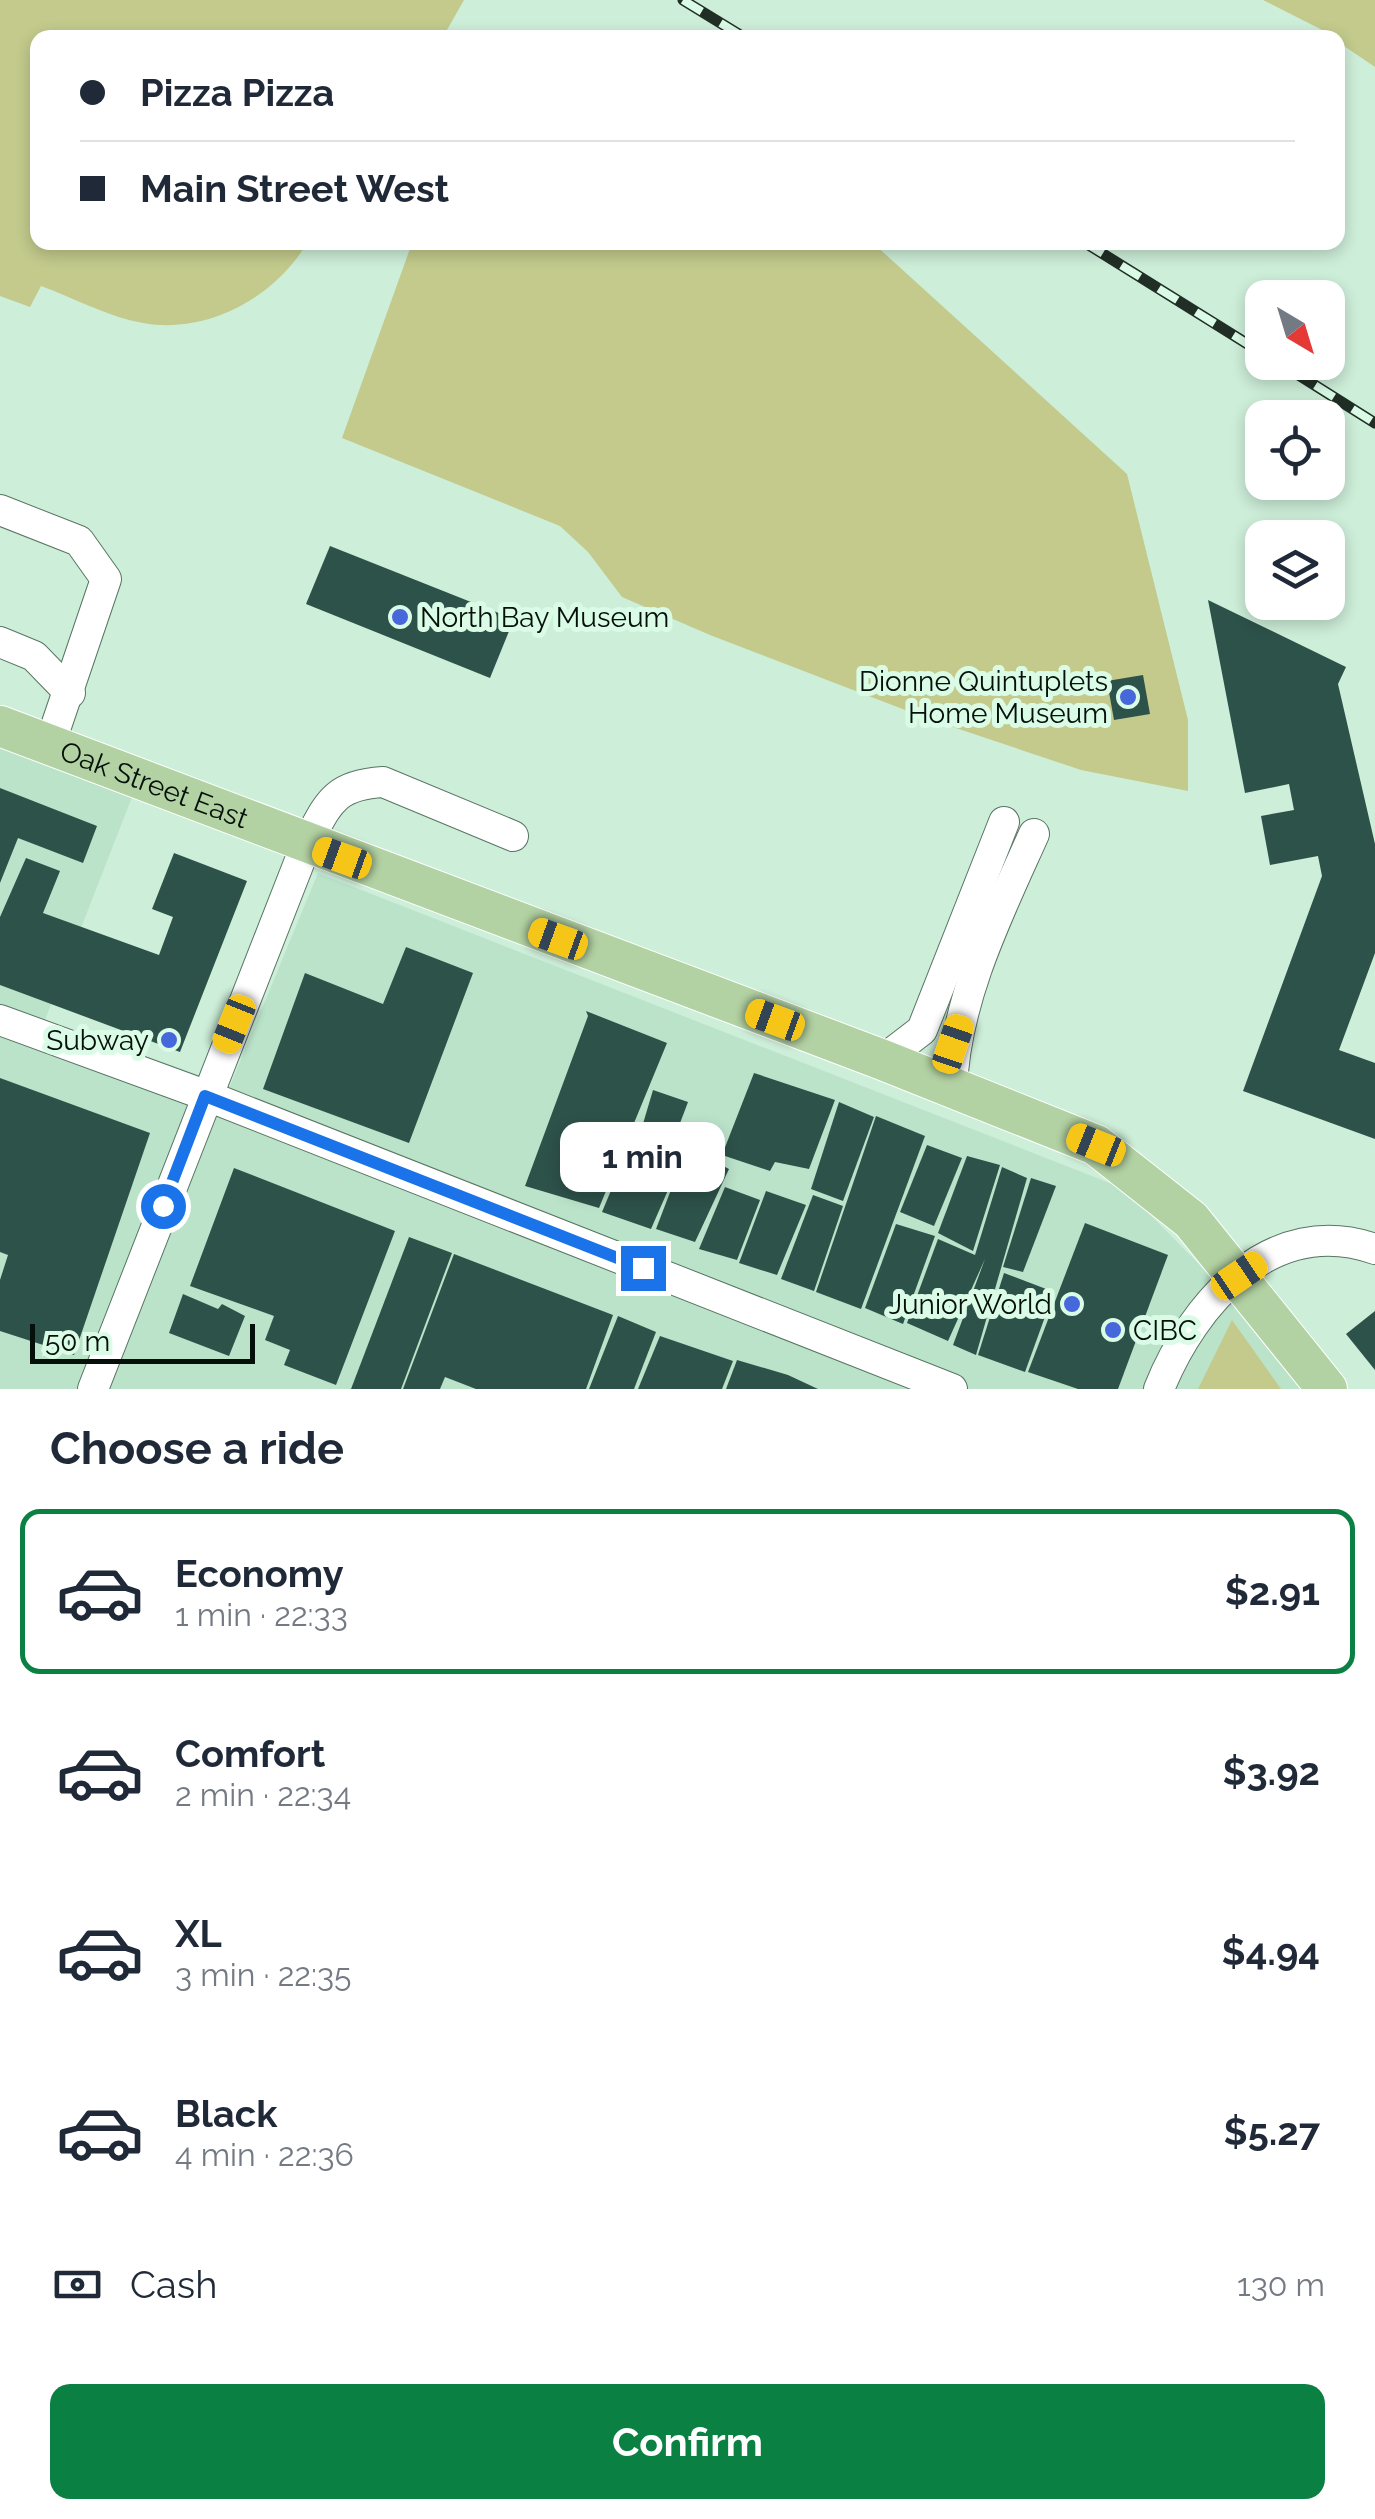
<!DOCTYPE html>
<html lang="en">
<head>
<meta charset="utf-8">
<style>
  body { margin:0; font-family:Raleway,sans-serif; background:#f6f6f7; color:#1f2937; height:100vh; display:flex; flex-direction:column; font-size:38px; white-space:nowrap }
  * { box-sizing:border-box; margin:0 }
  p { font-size:32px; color:#747a83 }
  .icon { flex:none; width:55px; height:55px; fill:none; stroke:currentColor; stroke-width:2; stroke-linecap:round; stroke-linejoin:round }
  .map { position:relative; height:1389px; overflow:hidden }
  .details { display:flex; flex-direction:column; background:#fff; flex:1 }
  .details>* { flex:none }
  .top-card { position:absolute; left:30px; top:30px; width:1315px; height:220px; border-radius:20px; box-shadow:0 5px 15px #0003; display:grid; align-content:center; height:220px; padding:0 50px; background:#fff }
  .needle { width:65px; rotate:142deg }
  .controls { position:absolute; left:1245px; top:280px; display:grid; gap:20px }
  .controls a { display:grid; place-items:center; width:100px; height:100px; border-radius:20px; background:#fff; box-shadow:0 5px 15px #0003; font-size:50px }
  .scale { position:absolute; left:30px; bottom:25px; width:225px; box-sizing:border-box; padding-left:10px; border:5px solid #06100a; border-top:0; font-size:28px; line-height:35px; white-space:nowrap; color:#06100a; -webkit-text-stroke:8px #dafbe6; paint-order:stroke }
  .end { position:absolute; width:45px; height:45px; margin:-22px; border:12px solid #1a73e8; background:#fff; box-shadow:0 0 0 5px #fff }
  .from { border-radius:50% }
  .bubble { position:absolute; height:70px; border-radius:20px; background:#fff; box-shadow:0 5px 15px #0003; font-size:32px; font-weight:700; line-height:70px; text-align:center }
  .car { position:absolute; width:30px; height:60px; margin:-30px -15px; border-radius:12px; box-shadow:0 0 8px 2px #0007; background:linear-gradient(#f5c518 24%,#345 0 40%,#f5c518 0 76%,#345 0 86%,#f5c518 0) }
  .top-card b { display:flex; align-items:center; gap:35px; height:95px; font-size:38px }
  .top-card b+b { border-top:2px solid #e0e1e3 }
  .top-card i { width:25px; height:25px; background:#1f2937 }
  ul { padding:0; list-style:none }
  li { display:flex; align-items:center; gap:30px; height:165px; margin:0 20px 15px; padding:0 30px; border:5px solid transparent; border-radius:20px }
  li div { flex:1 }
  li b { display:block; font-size:38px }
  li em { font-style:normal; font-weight:700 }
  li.active { border-color:#0b8043 }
  li>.icon { width:90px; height:90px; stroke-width:1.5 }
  h2 { padding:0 50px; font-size:45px; line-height:120px }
  .pay { display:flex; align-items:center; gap:25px; height:110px; padding:0 50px; font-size:38px }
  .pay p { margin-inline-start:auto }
  .action { display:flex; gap:20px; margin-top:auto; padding:20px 50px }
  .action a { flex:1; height:115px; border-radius:20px; background:#0b8043; color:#fff; font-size:40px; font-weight:700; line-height:115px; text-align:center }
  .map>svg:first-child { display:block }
  .built { fill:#bbe3ca }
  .green { fill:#c3ca8c }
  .building { fill:#2d524a }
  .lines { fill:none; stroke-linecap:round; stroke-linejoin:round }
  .minor-casing { stroke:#587563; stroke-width:32 }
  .major-casing { stroke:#fff; stroke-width:42 }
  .minor { stroke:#fff; stroke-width:30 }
  .major { stroke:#b3d2a3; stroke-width:40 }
  .rail-casing { stroke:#212e26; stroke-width:11 }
  .rail { stroke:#dafbe6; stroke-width:8; stroke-dasharray:22; stroke-linecap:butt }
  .route { stroke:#1a73e8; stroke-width:12 }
  .poi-dot { fill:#4768db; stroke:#dafbe6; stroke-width:4 }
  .labels { text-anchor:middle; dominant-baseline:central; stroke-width:10; stroke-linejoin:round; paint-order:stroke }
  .poi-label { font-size:28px; fill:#06100a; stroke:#dafbe6; text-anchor:end }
  .street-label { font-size:28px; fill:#06100a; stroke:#dafbe6 }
</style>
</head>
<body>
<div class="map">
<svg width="1375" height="1389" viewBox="0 0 1375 1389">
  <rect width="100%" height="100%" fill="#cdeed9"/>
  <!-- built -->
  <polygon class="built" points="0,742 134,792 45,1020 230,1086 318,873 1125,1189 1248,1314 1305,1389 0,1389"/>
  <!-- green -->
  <g class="green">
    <path d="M0,0H464L443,37L38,38V242L307,243C276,296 208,335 143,323C108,317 74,298 41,286L30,307L0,296Z"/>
    <polygon points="1263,0 1375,0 1375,67 1338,42 1338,38"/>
    <polygon points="412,243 873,243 1127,474 1188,720 1188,791 1081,770 926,718 710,635 622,597 588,552 560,526 342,438"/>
    <polygon points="1232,1320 1281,1389 1198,1389"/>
  </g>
  <!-- building -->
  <g class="building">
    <polygon points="330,546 514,619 490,678 306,604"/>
    <polygon points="1208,600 1346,667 1338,684 1375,844 1375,953 1339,1050 1375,1063 1375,1139 1243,1091 1322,876 1318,856 1270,865 1261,816 1294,810 1289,784 1245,793"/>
    <polygon points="1143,675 1150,714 1114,720 1107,681"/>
    <polygon points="0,788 97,826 83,863 18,838 0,883"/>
    <polygon points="174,853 247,881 180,1052 0,985 0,917 26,858 60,871 43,913 159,955 173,917 152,909"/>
    <polygon points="406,947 473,973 409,1143 263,1089 305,973 383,1004"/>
    <polygon points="586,1011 667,1043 599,1208 525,1186 588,1016"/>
    <polygon points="754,1073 835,1100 809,1169 775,1162 770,1171 722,1155"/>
    <polygon points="0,1078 150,1133 74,1355 0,1331 0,1280 8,1255 0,1252"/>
    <polygon points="653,1090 688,1102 668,1155 637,1144"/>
    <polygon points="839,1102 874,1117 843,1201 811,1189"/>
    <polygon points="876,1116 925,1136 861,1309 816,1292"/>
    <polygon points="679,1143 729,1169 695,1242 656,1229 682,1161 672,1158"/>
    <polygon points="630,1145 679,1165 651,1229 602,1212"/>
    <polygon points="927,1145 962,1158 934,1226 900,1212"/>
    <polygon points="967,1156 1000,1165 973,1251 938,1233"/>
    <polygon points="1002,1167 1027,1178 976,1355 953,1345 985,1259 948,1341 907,1323 938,1239 975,1255"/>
    <polygon points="234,1168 395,1231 336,1385 284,1365 290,1350 265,1340 274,1316 190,1286"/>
    <polygon points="1031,1178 1056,1186 1023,1272 1003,1267"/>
    <polygon points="725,1187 760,1200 737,1260 699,1249"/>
    <polygon points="766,1191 806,1205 777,1275 739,1263"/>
    <polygon points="813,1195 843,1206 814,1291 781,1279"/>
    <polygon points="1085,1223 1168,1255 1118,1389 1078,1389 1028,1372"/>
    <polygon points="896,1224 935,1236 903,1324 865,1308"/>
    <polygon points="409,1237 452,1253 401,1389 351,1389"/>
    <polygon points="454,1254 613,1315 586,1389 476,1389 445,1377 440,1389 403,1389"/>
    <polygon points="1004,1273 1054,1292 1025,1372 978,1355"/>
    <polygon points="183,1294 218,1309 222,1304 245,1316 229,1356 169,1333"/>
    <polygon points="1375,1311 1375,1370 1346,1334"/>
    <polygon points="618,1316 656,1332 634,1389 589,1389"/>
    <polygon points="660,1336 733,1361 722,1389 638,1389"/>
    <polygon points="737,1360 788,1375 818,1389 726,1389"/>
  </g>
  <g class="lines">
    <!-- minor casing -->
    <g class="minor-casing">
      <g id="minor">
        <polyline points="0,510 79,541 106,579 50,744"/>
        <polyline points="0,642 34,656 70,693"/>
        <polyline points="0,1020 205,1095 952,1389"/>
        <polyline points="883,1060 922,1030 1004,822"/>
        <path d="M952,1088C955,1000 998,914 1034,834"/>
        <path d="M93,1389L306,845C328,805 332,785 383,782L513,836"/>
        <path d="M1159,1389C1194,1302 1272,1213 1375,1249"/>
      </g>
    </g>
    <!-- major casing -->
    <g class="major-casing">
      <g id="major">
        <path id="s1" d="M0,726L883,1060L1096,1145L1191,1220L1327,1389"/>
      </g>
    </g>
    <!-- minor -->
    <use href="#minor" class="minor"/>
    <!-- major -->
    <use href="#major" class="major"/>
    <!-- rail casing -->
    <g class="rail-casing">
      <g id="rail">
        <polyline points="683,0 745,38"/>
        <polyline points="1084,242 1262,353"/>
        <polyline points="1278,362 1375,423"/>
      </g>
    </g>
    <!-- rail -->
    <use href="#rail" class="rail"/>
  </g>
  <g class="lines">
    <!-- route -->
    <polyline class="route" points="163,1206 205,1096 643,1268"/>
  </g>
  <!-- markers -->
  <g class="poi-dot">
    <circle cx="400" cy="617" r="10"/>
    <circle cx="1128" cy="697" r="10"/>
    <circle cx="169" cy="1040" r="10"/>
    <circle cx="1072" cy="1304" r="10"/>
    <circle cx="1113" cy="1330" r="10"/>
  </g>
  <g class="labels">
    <!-- poi labels -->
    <g class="poi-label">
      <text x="420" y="617" text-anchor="start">North Bay Museum</text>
      <text x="1108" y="681">Dionne Quintuplets<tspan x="1108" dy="32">Home Museum</tspan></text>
      <text x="149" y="1040">Subway</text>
      <text x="1052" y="1304">Junior World</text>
      <text x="1133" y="1330" text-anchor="start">CIBC</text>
    </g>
    <!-- street labels -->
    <g class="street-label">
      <text stroke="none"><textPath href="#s1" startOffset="165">Oak Street East</textPath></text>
    </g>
  </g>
</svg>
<div class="controls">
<a><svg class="needle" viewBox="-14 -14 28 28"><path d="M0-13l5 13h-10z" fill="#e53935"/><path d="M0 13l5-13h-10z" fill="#747a83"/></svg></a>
<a><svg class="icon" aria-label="locate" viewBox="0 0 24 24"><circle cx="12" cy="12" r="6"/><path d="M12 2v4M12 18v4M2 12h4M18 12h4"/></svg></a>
<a><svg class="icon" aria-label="layers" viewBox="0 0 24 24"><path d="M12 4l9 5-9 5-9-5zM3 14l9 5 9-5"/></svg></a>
</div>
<div class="scale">50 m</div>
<i class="end from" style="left:163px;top:1206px"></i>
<i class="end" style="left:643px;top:1268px"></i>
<div class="bubble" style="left:560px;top:1122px;width:165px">1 min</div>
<i class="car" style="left:342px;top:858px;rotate:290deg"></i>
<i class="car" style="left:558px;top:939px;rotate:290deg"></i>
<i class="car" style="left:775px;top:1020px;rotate:290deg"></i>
<i class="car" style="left:234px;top:1024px;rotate:202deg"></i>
<i class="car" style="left:953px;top:1044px;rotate:19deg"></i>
<i class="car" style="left:1096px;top:1145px;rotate:292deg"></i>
<i class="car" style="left:1239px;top:1276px;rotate:56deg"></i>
<div class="top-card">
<b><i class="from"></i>Pizza Pizza</b>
<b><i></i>Main Street West</b>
</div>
</div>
<section class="details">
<h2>Choose a ride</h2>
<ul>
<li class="active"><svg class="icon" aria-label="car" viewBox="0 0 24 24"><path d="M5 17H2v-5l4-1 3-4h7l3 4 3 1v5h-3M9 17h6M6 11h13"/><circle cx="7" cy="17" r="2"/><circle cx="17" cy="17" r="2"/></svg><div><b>Economy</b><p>1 min · 22:33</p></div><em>$2.91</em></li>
<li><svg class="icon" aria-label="car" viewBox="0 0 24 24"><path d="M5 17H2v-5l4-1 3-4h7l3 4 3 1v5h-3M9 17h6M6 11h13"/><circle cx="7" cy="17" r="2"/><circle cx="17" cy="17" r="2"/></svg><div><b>Comfort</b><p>2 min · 22:34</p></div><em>$3.92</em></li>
<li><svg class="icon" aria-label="car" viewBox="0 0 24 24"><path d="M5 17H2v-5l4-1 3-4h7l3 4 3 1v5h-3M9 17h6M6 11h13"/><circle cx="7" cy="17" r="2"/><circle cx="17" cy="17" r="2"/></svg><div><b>XL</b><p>3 min · 22:35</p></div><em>$4.94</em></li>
<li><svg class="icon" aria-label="car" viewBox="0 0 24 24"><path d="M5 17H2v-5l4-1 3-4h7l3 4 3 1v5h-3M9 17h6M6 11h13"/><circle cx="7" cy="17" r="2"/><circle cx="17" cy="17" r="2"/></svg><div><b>Black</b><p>4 min · 22:36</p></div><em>$5.27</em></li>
</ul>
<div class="pay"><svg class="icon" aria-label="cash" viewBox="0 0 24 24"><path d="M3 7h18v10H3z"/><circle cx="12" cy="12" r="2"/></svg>Cash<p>130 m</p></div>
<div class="action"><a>Confirm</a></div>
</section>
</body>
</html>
